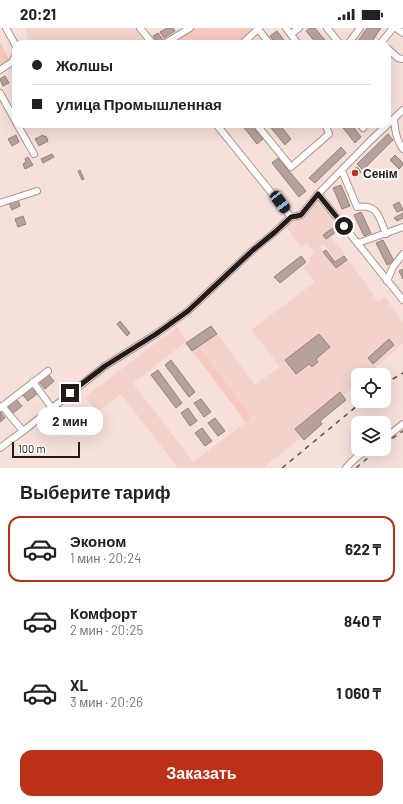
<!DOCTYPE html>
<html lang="ru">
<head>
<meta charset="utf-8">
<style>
  body { margin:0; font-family:Barlow,sans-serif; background:#f2f2f2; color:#222; height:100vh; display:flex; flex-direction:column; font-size:15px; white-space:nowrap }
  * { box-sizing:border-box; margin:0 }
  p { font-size:13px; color:#767676 }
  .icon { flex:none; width:22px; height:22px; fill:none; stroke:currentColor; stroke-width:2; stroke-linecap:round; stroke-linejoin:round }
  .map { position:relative; height:440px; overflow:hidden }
  .panel { display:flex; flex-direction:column; background:#fff; flex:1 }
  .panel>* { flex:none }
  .banner { position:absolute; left:12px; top:12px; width:379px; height:88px; border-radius:12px; box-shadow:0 4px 16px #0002; display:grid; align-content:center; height:88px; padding:0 20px; background:#fff }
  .controls { position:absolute; left:351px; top:340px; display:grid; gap:8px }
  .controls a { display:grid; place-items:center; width:40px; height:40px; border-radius:8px; background:#fff; box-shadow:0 4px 16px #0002; font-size:20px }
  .scale { position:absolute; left:12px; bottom:10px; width:68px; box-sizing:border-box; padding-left:4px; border:2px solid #231a19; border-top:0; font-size:11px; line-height:14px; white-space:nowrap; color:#231a19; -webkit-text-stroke:3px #fff; paint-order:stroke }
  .end { position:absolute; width:18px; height:18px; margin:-9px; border:5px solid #231a19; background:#fff; box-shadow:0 0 0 2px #fff }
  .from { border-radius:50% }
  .bubble { position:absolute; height:28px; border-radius:12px; background:#fff; box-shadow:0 4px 16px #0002; font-size:13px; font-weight:700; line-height:28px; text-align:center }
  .car { position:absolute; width:12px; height:24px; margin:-12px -6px; border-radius:5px; box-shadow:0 0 3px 1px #0007; background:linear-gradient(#222 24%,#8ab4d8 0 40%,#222 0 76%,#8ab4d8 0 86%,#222 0) }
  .banner b { display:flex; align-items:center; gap:14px; height:38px; font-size:15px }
  .banner b+b { border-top:1px solid #e0e0e0 }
  .banner i { width:10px; height:10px; background:#222 }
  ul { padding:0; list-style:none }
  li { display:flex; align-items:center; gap:12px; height:66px; margin:0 8px 6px; padding:0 12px; border:2px solid transparent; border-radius:12px }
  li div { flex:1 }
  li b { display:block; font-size:15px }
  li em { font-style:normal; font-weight:700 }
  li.selected { border-color:#bb3016 }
  li>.icon { width:36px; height:36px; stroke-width:1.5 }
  h2 { padding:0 20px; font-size:18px; line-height:48px }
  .primary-button { display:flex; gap:8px; margin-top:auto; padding:8px 20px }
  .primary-button a { flex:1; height:46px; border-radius:12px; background:#bb3016; color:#fff; font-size:16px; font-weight:700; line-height:46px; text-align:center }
  .status { display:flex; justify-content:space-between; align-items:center; height:28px; padding:0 20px; background:#fff; direction:ltr }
  .status svg { height:11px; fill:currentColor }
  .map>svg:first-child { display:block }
  .built { fill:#f2d2cb }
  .green { fill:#f6c8be }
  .building { fill:#b7a19c; stroke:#96817c }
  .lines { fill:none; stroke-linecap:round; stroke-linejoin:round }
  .minor-casing { stroke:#ab9590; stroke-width:8 }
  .minor { stroke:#fff; stroke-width:6 }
  .rail { stroke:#605250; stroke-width:1.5; stroke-dasharray:5 5; stroke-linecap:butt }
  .route { stroke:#231a19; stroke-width:5 }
  .poi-dot { fill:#bb3016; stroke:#fff; stroke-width:1.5 }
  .labels { text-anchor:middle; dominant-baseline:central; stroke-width:4; stroke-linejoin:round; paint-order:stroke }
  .poi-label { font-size:12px; font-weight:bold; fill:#231a19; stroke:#fff; text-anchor:start }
</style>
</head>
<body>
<div class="status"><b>20:21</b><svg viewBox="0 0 49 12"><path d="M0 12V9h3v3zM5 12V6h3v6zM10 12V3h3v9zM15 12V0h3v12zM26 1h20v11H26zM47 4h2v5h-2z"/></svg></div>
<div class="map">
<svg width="403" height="440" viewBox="0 0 403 440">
  <rect width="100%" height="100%" fill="#f7dfda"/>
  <!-- built -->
  <g class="built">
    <polygon points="26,0 137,0 150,16 28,16"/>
    <polygon points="318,166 340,191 332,196 337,203 331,209 345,226 336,233 324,216 320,219 336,240 348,231 378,274 385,269 403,295 403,315 367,347 358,347 358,355 344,367 339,363 295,401 301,410 262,440 178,440 121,366 97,384 85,369 177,299 187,313 133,355 193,434 246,394 192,323 217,306 255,357 280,339 251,302 315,254 303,239 311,233 309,230 314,225 307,215 301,219 285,197 292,191 297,191"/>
  </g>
  <!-- green -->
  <g class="green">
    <polygon points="196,0 254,0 236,16 170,16"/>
    <polygon points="0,14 10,33 0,40"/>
    <polygon points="201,322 249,386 250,388 250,391 248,393 245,393 195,325"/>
  </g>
  <!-- building -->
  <g class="building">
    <polygon points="167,0 173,0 175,3 164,10 160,4"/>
    <polygon points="310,0 315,0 328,16 317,16 306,3"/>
    <polygon points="367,0 381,0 370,16 356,16"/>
    <polygon points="277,3 287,16 276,16 270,8"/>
    <polygon points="158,5 163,12 158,15 153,8"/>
    <polygon points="5,48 9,55 3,58 0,51"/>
    <polygon points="241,96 250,96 263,111 257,116"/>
    <polygon points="268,96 279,96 291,111 285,117"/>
    <polygon points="340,96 351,96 361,109 355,115"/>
    <polygon points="388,106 393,112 363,142 357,136"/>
    <polygon points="16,107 19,114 12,118 8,111"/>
    <polygon points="43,107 44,109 46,108 48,113 39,118 35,111"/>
    <polygon points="341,119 346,125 315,155 309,150"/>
    <polygon points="52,126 54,129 43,135 41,131"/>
    <polygon points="395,127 403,135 403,137 399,141 390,132"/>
    <polygon points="28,129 33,137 25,141 23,136 26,134 25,131"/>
    <polygon points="278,130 306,163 299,169 272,135"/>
    <polygon points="357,139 361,144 355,150 350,145"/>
    <polygon points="80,142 84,151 82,152 78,143"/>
    <polygon points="341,157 350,178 342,181 333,160"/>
    <polygon points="18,172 20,178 12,182 9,175"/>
    <polygon points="399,174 403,182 397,184 393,177"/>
    <polygon points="361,184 371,205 364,208 354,187"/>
    <polygon points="403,185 403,190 397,193 394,190"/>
    <polygon points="23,188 26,196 18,199 15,191"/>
    <polygon points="333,200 336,204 326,211 323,207"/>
    <polygon points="383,212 394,233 387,237 376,215"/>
    <polygon points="326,222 335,234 344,228 347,232 336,240 323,224"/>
    <polygon points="301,228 306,234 280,255 274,249"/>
    <polygon points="403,241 403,251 399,243"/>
    <polygon points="120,293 130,305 127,308 117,296"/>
    <polygon points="211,298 217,306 192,323 186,315"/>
    <polygon points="319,306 330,319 316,331 318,334 312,339 309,336 296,346 285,332"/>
    <polygon points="389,311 394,317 373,336 368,330"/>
    <polygon points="171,332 195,364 189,369 165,337"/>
    <polygon points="158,342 182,375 176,380 151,347"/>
    <polygon points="48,346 54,353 45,361 39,354"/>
    <polygon points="32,358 38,365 28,373 22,366"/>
    <polygon points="340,364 346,372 320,393 322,396 304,412 295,401"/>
    <polygon points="16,371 22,378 12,386 6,378"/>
    <polygon points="201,371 211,384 204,389 194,375"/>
    <polygon points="188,380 197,393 190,398 181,385"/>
    <polygon points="0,383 5,390 0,394"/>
    <polygon points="215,390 225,403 218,408 208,395"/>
    <polygon points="202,400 212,413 205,418 195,405"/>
  </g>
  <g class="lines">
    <!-- minor casing -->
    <g class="minor-casing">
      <g id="minor">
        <polyline points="6,0 16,18"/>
        <polyline points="140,0 153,16"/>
        <polyline points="286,0 298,16"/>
        <polyline points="327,0 340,16"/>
        <polyline points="396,0 403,5"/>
        <polyline points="258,1 270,16"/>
        <polyline points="291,6 299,0"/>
        <polyline points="164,16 190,0"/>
        <polyline points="242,16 259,0"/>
        <polyline points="348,16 360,0"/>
        <polyline points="380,16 393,0"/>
        <polyline points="387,20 398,30 403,31"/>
        <polyline points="0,42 12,34 16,27"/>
        <polyline points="0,65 16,94"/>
        <path d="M394,91C395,101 396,112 403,121"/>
        <polyline points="17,96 34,126"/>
        <polyline points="216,96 291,189"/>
        <polyline points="256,96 291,139 329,106 325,96"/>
        <polyline points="360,96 363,100"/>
        <path d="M342,143L357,179C379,176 379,190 386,206"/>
        <polyline points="318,166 403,272"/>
        <polyline points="0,175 37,163"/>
        <polyline points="291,189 297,188 301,187 318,166 370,113 403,82"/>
        <polyline points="358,215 403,199"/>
        <polyline points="387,253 393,239 403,226"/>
        <polyline points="33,354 52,380"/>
        <polyline points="2,378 23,403"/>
        <polyline points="0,380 48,343"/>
        <polyline points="384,411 403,396"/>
        <polyline points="0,420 27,400 105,338 156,306 188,283 253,222 275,204 291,189"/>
        <path d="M346,440C354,431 361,424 373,421"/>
      </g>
    </g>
    <!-- minor -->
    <use href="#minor" class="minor"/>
    <!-- rail -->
    <g class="rail">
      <polyline points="384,356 403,345"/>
      <polyline points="384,416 403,403"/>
      <polyline points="282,440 363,373"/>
      <polyline points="356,440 378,421"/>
    </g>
  </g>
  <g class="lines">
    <!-- route -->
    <polyline class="route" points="70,365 105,338 156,306 188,283 253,222 275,204 291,189 297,188 301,187 318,166 344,198"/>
  </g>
  <!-- markers -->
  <circle class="poi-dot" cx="355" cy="145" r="4"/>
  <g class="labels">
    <!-- poi labels -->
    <g class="poi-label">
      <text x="363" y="145">Сенiм</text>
    </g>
  </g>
</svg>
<div class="controls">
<a><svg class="icon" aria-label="locate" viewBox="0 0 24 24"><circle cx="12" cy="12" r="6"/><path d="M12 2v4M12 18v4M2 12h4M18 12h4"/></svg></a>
<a><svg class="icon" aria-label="layers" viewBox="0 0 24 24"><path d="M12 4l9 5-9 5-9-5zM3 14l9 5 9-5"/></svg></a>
</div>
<div class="scale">100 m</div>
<i class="end from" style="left:344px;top:198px"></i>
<i class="end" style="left:70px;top:365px"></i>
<div class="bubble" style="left:37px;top:379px;width:66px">2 мин</div>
<i class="car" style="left:280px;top:174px;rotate:143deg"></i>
<div class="banner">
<b><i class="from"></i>Жолшы</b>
<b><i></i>улица Промышленная</b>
</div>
</div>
<section class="panel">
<h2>Выберите тариф</h2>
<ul>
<li class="selected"><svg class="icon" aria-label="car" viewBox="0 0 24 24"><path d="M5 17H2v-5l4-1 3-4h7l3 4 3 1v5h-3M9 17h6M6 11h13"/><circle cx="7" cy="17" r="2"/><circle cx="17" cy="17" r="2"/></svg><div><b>Эконом</b><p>1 мин · 20:24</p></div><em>622 ₸</em></li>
<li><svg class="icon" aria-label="car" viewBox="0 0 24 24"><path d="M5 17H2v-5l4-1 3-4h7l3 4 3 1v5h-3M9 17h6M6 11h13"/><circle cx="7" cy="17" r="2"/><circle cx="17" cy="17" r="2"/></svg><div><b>Комфорт</b><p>2 мин · 20:25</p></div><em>840 ₸</em></li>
<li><svg class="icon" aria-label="car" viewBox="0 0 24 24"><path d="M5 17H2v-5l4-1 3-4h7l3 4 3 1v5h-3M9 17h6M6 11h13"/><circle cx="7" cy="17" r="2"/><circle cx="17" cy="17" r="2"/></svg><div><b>XL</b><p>3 мин · 20:26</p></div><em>1 060 ₸</em></li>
</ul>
<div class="primary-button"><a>Заказать</a></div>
</section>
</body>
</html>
